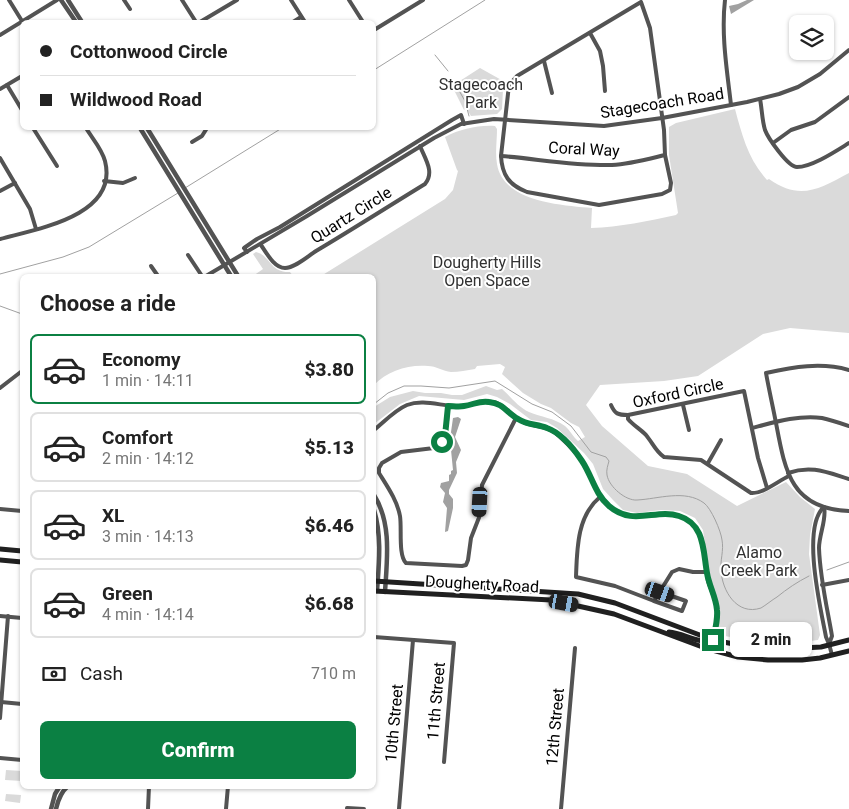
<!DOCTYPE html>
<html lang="en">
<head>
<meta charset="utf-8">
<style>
  body { margin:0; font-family:Roboto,sans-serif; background:#f2f2f2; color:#222; height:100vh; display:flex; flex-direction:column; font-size:19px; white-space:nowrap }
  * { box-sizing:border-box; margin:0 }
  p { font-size:16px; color:#767676 }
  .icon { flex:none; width:28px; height:28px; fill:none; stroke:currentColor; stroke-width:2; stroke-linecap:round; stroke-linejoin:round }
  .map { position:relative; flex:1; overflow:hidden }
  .sheet { position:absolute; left:20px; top:274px; width:356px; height:515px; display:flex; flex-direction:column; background:#fff; border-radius:8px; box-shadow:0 1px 4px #0004 }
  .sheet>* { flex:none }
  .hud { position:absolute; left:20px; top:20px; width:356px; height:110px; border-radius:8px; box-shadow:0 1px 4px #0004; display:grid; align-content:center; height:110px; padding:0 20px; background:#fff }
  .controls { position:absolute; left:789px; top:15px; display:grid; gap:10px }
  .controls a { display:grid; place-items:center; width:45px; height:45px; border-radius:8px; background:#fff; box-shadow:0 1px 4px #0004; font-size:25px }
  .end { position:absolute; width:22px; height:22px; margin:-11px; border:6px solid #0b8043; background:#fff; box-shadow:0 0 0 2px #fff }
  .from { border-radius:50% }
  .bubble { position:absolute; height:35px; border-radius:8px; background:#fff; box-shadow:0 1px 4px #0004; font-size:16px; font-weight:800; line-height:35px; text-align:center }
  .car { position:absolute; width:15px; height:30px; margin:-15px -8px; border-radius:6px; box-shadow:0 0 4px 1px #0007; background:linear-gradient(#222 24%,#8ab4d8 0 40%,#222 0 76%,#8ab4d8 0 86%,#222 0) }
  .hud b { display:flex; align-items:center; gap:18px; height:48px; font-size:19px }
  .hud b+b { border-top:1px solid #e0e0e0 }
  .hud i { width:12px; height:12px; background:#222 }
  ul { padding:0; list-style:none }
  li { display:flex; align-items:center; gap:15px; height:70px; margin:0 10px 8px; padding:0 10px; border:2px solid #e0e0e0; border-radius:8px }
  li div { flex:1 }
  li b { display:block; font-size:19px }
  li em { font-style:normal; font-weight:800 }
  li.current { border-color:#0b8043 }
  li>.icon { width:45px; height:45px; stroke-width:1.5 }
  h2 { padding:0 20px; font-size:22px; line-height:60px }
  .pay { display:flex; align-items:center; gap:12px; height:55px; padding:0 20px; font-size:19px }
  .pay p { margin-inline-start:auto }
  .button { display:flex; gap:10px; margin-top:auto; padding:10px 20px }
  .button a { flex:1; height:58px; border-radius:8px; background:#0b8043; color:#fff; font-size:20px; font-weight:800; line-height:58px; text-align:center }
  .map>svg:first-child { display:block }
  .green { fill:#dadada }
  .water { fill:#a1a1a1 }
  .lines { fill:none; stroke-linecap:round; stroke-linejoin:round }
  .stream { stroke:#a1a1a1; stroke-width:1 }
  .minor { stroke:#535353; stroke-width:4 }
  .tertiary { stroke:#535353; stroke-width:4.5 }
  .secondary { stroke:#202020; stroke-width:5 }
  .route { stroke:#0b8043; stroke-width:6 }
  .labels { text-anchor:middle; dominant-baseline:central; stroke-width:4; stroke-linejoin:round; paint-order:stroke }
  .park-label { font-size:16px; fill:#313131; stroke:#fff }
  .street-label { font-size:16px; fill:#000; stroke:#fff }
</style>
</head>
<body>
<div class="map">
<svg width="849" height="809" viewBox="0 0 849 809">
  <rect width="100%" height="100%" fill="#fff"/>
  <!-- green -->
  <g class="green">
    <polygon points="480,68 505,82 503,89 502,109 497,114 471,116 466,108 464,110 452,86"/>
    <path d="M735,109C742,135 748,159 767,180L769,179C800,201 819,189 849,173V333L790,328L763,334L698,376L664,381L600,385L586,405L602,426L648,466L687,474L737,506L786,482L800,497L815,509L810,535L809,554L820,635L818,640C784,645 753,641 719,635L718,605L709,573L703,530L695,518L680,511L661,510L637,513L623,510L613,500L603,489L593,464L584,453L557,428L547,422L531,420L510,404L497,397L487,394L464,400L419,396L400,404L374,424V407L390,397L413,391L425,393H441L452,395H462L486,386L497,390L502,389C511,397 518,407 529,412C541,417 554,418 565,426C570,430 573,437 578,441L585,437L579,427L571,423L551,408L541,404L523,393L502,374L505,367L500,364L477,366L475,369C467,370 459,372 451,372C443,371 436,366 428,366C409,364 387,371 374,385V276H321L445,199L453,190L458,171L457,170L445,137C461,129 477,125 495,126L497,129C497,141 495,153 497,164C503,202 561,205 592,208L591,228C620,227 648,221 676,215L678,213L669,155V127L676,123Z"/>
    <path d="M256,252C270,255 270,273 290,272L293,276H253L263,269L253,254Z"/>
    <polygon points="6,770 22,771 22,781 5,780"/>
    <polygon points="6,794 21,795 20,803 5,801"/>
  </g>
  <!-- water -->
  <g class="water">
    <polygon points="747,0 754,0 731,14 729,6 738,4"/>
    <polygon points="458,417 461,419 455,437 461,450 456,462 457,473 449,490 449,494 453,499 453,508 448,531 445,532 447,508 443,502 445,493 440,487 441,483 449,481 449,475 451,474 451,471 453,470 451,450 453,445 450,439 453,418"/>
  </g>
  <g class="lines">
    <!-- stream -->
    <g class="stream">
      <polyline points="435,55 448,71"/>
      <polyline points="374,70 485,0"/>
      <polyline points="457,87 465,101 469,116"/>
      <polyline points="185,188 282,128"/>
      <polyline points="0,274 63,257 89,247 178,193"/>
      <polyline points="0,306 22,314"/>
      <path d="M374,404L388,393L404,386H421L449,388L495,381L532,404L552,412L571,426L591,452L606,457L609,461C608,465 606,470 607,475C609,487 626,501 637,500C658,499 685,489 704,503C711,508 721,531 722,540C724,550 720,561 721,570C722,591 737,616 761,608C766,605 772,600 777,597C787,589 797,582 809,576"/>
      <polyline points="827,570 849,562"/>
    </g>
    <!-- minor -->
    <g class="minor">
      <polyline points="9,0 22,21"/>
      <polyline points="124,0 130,9"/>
      <polyline points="182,0 196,22"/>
      <polyline points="291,0 305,22"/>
      <polyline points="349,0 363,22"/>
      <path d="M725,0C721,35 727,70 731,105"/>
      <path d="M641,2L650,28L664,130L665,155L671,183L670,190L662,194L599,205L527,192C509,185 502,175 501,156L509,85L517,76Z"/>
      <polyline points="200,22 237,0"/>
      <polyline points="293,22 301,17"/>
      <polyline points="374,30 423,0"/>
      <polyline points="590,33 600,51 603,66 605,91"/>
      <polyline points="0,35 57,0"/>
      <polyline points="544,61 552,93"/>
      <polyline points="7,85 22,110"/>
      <polyline points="0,89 22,76"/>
      <path d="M760,99C762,109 762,120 765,130C768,138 788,167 797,167C812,167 836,151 849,143"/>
      <polyline points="33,128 57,166"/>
      <polyline points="192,142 202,136 207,128"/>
      <polyline points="773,143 791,130 815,122 849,97"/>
      <path d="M501,156C538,159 576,166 612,165C630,164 648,159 665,155"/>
      <polyline points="0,158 30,209 36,229"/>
      <polyline points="104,181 123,183 135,178"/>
      <polyline points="0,191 15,183"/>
      <path d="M0,239C36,229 119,216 105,161C102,149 92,138 86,128"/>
      <path d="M261,245C266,252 274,268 285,268C295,268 308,256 316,251C353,229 389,206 425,184C435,172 425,159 420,146"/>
      <polyline points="247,252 244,248 257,239 280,227 452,120 461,115 464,124"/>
      <polyline points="188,255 202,276"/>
      <polyline points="151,266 158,276"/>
      <polyline points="206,276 307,216 434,138 461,124 494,119 604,126 662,118 747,102 779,94 798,87 820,74 849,50"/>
      <path d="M849,370C821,362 793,367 766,373C769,390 773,407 776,423C785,471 791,509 849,511"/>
      <polyline points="0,388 22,371"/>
      <path d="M611,405C615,414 618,415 628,415"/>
      <polyline points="683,405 689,430"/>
      <path d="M448,406L447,422L442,443L434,448L401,452L382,463L379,468V473C387,486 397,500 400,516C402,528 398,555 406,563L462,566L466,565L468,560L471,538L480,515L482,485L516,418"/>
      <path d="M752,428C775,422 798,415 822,418C831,420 840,423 849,426"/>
      <path d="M374,430C384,422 395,410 407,405C425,398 445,408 464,406C476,404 484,399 497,403C508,408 513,418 525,423C537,427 549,426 559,436C569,445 580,456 586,468C593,481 597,496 609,506C634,527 656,508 679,516C708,525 703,557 708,581C711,590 716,600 717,610C718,620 715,630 713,640"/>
      <polyline points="708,463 721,440"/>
      <path d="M788,473C811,465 826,472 849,479"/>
      <path d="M767,488L758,458L744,391L628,415V419C633,425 640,429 646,435C652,442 656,452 664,457L701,460L751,493C763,494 778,481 789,476"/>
      <path d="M600,497C577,516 577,549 576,577L615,586L654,601L672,572L679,569L693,572H706"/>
      <path d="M824,507C801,527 821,610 826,637L829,644L832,655"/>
      <path d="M824,507C827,518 819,535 819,548C820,578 827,607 832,636L829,644"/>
      <polyline points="0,509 22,511"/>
      <polyline points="822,585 849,580"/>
      <polyline points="654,601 682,611 686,601 660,592"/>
      <polyline points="0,616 22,618"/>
      <polyline points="374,637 454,643 444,762"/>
      <polyline points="1,702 22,704"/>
      <polyline points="0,718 8,616"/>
      <polyline points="0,758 22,760"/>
      <polyline points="347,808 364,809"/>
      <polyline points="148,809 149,786"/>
      <polyline points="226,809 228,786"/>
      <polyline points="399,809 413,640"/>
      <polyline points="561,809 575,648"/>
    </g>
    <!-- tertiary -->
    <g class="tertiary">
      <polyline points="61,0 76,22"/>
      <polyline points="68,0 82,22"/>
      <polyline points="140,128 231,276"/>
      <polyline points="147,128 238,276"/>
      <path d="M374,495C392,524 387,559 385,592"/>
      <path d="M374,510C382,537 379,563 377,591"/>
      <polyline points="51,809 55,794 60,786"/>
      <path d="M56,809C58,800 61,792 68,786"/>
    </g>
    <!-- secondary -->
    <g class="secondary">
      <polyline points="0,549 22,551"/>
      <polyline points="0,560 22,562"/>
      <polyline points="374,581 578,594 615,603 713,640 739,645 768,648 803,648 821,647 849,640"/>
      <polyline points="374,591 551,600 614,614 705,648 738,657 768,660 802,660 820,658 849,651"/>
      <path d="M669,632C684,633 697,644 711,640"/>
    </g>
  </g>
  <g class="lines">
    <!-- route -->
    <path class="route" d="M442,442L445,436L448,406C453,406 459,407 464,406C473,405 480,400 489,402C503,403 507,413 518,419C527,425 537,424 547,428C561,433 574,449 582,461C592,476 595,494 609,506C633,527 656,508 679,516C705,524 703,551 707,573C709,586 716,597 717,610C718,620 715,630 713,640"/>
  </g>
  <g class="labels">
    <!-- park labels -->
    <g class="park-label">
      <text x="481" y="84">Stagecoach<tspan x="481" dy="18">Park</tspan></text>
      <text x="487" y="262">Dougherty Hills<tspan x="487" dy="18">Open Space</tspan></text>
      <text x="759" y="552">Alamo<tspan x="759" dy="18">Creek Park</tspan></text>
    </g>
    <!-- street labels -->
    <g class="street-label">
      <text transform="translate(662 103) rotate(-9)">Stagecoach Road</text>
      <text transform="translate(584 149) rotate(3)">Coral Way</text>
      <text transform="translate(351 215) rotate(-32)">Quartz Circle</text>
      <text transform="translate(678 393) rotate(-12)">Oxford Circle</text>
      <text transform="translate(482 584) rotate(3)">Dougherty Road</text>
      <text transform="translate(436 701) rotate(-85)">11th Street</text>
      <text transform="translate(394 723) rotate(-85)">10th Street</text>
      <text transform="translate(555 727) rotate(-85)">12th Street</text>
    </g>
  </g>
</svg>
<div class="controls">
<a><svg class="icon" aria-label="layers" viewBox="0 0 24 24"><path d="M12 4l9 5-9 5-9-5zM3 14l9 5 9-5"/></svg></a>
</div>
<i class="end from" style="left:442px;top:442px"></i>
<i class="end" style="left:713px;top:640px"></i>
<div class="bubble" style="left:730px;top:622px;width:82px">2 min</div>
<i class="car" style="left:480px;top:502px;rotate:183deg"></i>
<i class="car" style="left:660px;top:592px;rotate:109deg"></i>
<i class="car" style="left:564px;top:603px;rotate:100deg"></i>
<div class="hud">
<b><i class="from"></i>Cottonwood Circle</b>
<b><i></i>Wildwood Road</b>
</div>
<section class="sheet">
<h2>Choose a ride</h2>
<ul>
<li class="current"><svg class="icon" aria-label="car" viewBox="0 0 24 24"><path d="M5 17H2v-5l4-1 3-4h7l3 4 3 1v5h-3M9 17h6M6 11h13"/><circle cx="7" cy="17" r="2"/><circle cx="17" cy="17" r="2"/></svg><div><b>Economy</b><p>1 min · 14:11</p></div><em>$3.80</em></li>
<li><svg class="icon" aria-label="car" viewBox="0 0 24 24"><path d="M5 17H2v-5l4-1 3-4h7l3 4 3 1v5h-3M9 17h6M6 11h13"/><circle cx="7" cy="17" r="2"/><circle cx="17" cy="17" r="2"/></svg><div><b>Comfort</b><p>2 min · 14:12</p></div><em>$5.13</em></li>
<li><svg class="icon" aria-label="car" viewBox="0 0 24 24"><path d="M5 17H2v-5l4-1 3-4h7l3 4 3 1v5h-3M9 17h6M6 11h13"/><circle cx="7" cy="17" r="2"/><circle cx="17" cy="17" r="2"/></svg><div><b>XL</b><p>3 min · 14:13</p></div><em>$6.46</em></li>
<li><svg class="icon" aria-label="car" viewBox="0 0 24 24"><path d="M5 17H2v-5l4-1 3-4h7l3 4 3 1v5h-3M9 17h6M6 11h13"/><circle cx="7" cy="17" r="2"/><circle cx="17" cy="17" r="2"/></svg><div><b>Green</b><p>4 min · 14:14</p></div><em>$6.68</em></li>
</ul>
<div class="pay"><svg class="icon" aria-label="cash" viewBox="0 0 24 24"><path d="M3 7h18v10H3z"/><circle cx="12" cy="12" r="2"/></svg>Cash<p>710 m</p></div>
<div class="button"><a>Confirm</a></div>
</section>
</div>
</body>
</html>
